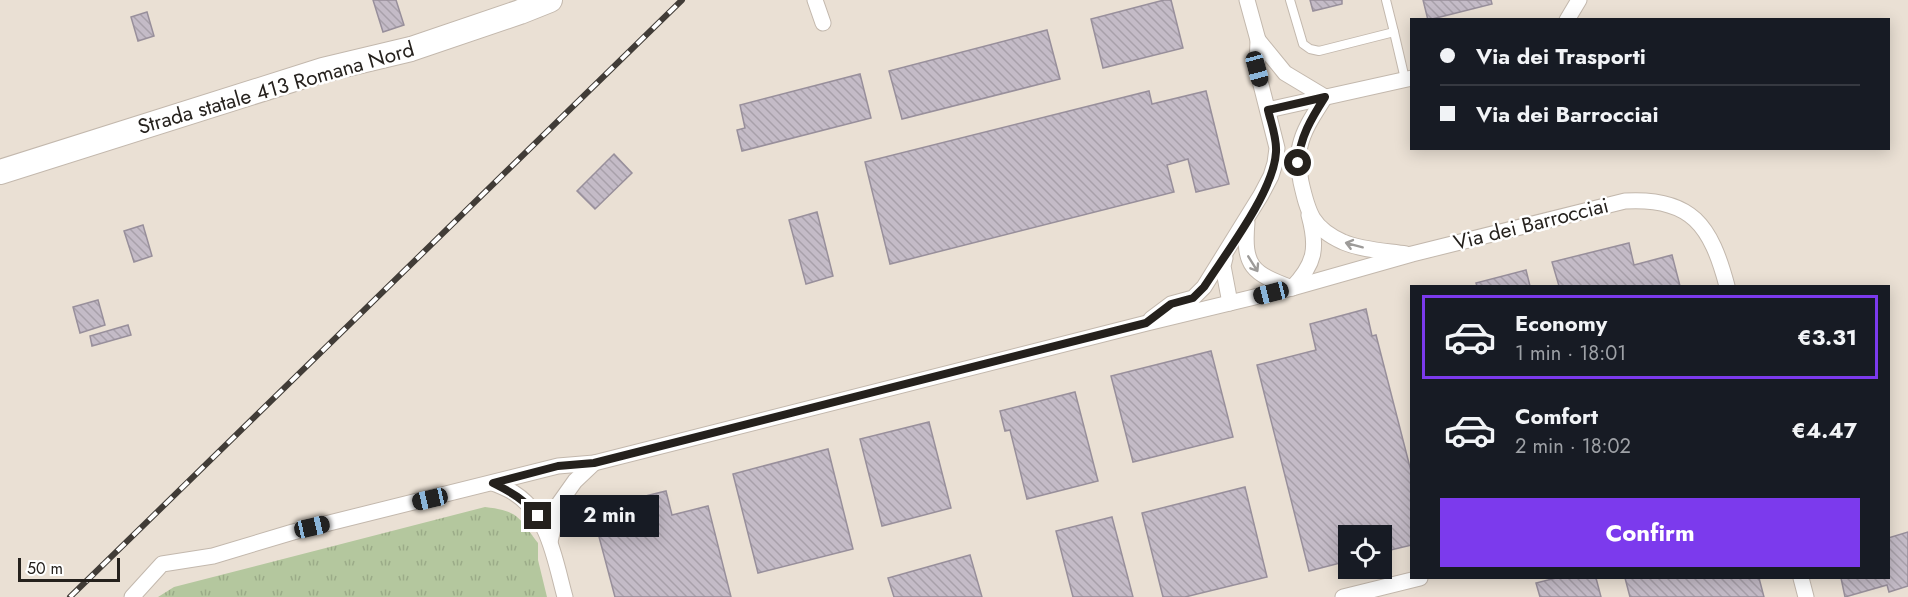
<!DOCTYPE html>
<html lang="en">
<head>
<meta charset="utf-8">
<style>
  body { margin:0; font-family:Jost,sans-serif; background:#242831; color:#f1f3f6; height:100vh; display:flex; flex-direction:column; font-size:22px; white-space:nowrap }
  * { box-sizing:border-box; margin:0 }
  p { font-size:20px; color:#9ea1a6 }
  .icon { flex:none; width:33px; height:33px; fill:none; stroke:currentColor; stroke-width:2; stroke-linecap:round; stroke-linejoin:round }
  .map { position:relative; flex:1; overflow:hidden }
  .sheet { position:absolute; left:1410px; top:285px; width:480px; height:294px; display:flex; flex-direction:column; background:#171b24; border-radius:0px; box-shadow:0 3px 15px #0003 }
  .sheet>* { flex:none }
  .banner { position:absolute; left:1410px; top:18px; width:480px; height:132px; border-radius:0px; box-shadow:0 3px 15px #0003; display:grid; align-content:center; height:132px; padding:0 30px; background:#171b24 }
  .fabs { position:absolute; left:1338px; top:525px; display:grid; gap:12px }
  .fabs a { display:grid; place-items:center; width:54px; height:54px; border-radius:0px; background:#171b24; box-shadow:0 3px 15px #0003; font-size:30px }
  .scale { position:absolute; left:18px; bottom:15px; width:102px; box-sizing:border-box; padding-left:6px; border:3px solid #25211d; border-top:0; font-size:16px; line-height:21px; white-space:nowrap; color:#25211d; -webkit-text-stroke:4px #fff; paint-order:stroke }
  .end { position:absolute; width:27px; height:27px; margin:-14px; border:8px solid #25211d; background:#fff; box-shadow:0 0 0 3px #fff }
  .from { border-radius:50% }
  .bubble { position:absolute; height:42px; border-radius:0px; background:#171b24; box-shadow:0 3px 15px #0003; font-size:20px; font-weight:700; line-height:42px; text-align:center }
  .car { position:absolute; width:18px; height:36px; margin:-18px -9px; border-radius:8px; box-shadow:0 0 4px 2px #0007; background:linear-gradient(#222 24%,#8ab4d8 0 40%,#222 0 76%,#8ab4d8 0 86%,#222 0) }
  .banner b { display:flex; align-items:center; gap:21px; height:57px; font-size:22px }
  .banner b+b { border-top:2px solid #363941 }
  .banner i { width:15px; height:15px; background:#f1f3f6 }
  ul { padding:10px 0 0; list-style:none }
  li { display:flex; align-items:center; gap:18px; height:84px; margin:0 12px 9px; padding:0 18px; border:3px solid transparent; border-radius:0px }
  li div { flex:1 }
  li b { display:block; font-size:22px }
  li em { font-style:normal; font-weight:700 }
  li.current { border-color:#7c3aed }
  li>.icon { width:54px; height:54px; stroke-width:1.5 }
  .button { display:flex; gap:12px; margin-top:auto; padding:12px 30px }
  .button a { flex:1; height:69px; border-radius:0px; background:#7c3aed; color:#fff; font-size:24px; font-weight:700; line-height:69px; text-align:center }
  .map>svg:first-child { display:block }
  .grass { fill:url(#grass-tufts) }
  .building { fill:url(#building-back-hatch); stroke:#988f9b; stroke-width:1.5 }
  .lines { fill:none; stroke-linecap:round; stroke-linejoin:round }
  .lane-casing { stroke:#c3b8ad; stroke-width:10 }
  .street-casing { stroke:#c3b8ad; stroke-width:17 }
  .primary-casing { stroke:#c3b8ad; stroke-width:26 }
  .lane { stroke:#fff; stroke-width:8 }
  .street { stroke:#fff; stroke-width:15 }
  .primary { stroke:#fff; stroke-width:24 }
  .rail-casing { stroke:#413c37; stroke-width:6 }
  .rail { stroke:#fff; stroke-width:4; stroke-dasharray:11; stroke-linecap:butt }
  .oneway { stroke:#9d9b99 }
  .route { stroke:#25211d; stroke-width:8 }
  .labels { text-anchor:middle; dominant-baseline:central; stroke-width:5; stroke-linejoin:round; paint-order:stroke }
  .street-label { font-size:21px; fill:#25211d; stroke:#fff }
</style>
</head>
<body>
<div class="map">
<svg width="1908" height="597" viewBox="0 0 1908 597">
  <defs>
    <pattern id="grass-tufts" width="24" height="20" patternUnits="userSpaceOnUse" patternTransform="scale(1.5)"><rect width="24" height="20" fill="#b4c79e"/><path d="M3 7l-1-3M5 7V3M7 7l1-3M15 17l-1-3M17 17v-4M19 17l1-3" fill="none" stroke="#9bab88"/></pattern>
    <pattern id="building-back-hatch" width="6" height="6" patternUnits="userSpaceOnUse" patternTransform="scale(1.5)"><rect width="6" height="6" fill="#c4bbc7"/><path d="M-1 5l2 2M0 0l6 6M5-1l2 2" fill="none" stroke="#a8a0aa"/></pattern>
  </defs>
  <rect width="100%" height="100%" fill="#eae0d4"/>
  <!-- grass -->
  <path class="grass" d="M485,507C519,511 518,517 538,543V560L547,597H158L174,587Z"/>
  <!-- building -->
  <g class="building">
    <polygon points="373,0 396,0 404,25 383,32"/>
    <polygon points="1164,0 1171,0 1183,48 1103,68 1091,19"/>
    <polygon points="1310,0 1342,0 1342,4 1313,11"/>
    <polygon points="1423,0 1491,0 1492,4 1428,20"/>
    <polygon points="147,12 154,36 138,41 131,17"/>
    <polygon points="1047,30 1060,79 902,119 889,71"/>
    <polygon points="860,74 871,118 742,151 737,130 745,128 740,105"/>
    <polygon points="1149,91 1152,104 1206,91 1229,184 1196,192 1188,159 1167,165 1174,192 890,264 865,162"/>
    <polygon points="614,154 632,173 595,209 577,191"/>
    <polygon points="817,212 833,276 806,284 789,220"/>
    <polygon points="143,225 152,256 134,262 124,231"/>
    <polygon points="1629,243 1634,265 1672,255 1680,286 1559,286 1552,262"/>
    <polygon points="1526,270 1530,286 1477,286 1476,283"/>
    <polygon points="98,300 105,325 80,333 73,307"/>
    <polygon points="1366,309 1372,336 1376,335 1412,475 1412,545 1382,552 1382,536 1348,536 1348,561 1309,571 1257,365 1316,350 1310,324"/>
    <polygon points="128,325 131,335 92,346 90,336"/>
    <polygon points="1211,351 1233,437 1133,462 1111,376"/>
    <polygon points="1075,392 1098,481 1027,499 1010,430 1005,431 1000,411"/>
    <polygon points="929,422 951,508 882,526 860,439"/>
    <polygon points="828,449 853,549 758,573 733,474"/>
    <polygon points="1245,487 1267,577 1185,597 1163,597 1142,513"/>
    <polygon points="666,491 672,515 708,506 731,597 615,597 598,533 624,527 617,503"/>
    <polygon points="1112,517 1133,597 1073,597 1056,531"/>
    <polygon points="1908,532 1908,586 1889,592 1887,585 1845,597 1841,578 1888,578 1888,538"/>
    <polygon points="970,555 982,597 894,597 888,578"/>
    <polygon points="1556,578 1596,578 1601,597 1540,597 1536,583"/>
    <polygon points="1625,578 1759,578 1764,597 1630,597"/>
  </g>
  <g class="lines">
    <!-- lane casing -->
    <g class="lane-casing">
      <g id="lane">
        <polyline points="1290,0 1303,44 1310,49 1319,51 1394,32 1405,79"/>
        <polyline points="1386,0 1394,32"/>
      </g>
    </g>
    <!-- street casing -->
    <g class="street-casing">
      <g id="street">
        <polyline points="815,0 823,23"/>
        <polyline points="1567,20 1579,0"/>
        <polyline points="1258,40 1285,73 1325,97"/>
        <path d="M1325,97C1315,113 1304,128 1300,146C1296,158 1299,169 1301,182C1308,213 1312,228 1343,242C1362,250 1386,251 1406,254"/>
        <polyline points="1268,110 1412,78"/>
        <path d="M1247,222C1243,267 1252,273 1292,288"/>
        <polyline points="1225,258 1223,266 1230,303"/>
        <path d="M1292,288C1315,264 1318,248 1309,215"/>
        <polyline points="1151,319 1171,304 1193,298 1204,287 1261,195 1271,176 1275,163 1277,148 1257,69 1258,40 1247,0"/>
        <path d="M493,483C500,486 508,489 514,493C549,515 555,561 565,597"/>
        <polyline points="550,542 558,505 575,481 594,463"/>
        <polyline points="1801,578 1806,597"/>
        <path d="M132,597L162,564L213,556L293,532L558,466L594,463L1147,323L1292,288L1412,254L1625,201C1692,197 1711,226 1727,286"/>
        <polyline points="1343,597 1420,578"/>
      </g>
    </g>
    <!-- primary casing -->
    <g class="primary-casing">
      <polyline id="primary" points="0,172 323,70 411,49 520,12 550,0"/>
    </g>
    <!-- lane -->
    <use href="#lane" class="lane"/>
    <!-- street -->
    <use href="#street" class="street"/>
    <!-- primary -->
    <use href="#primary" class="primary"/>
    <!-- rail casing -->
    <g class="rail-casing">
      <polyline id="rail" points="70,597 682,0"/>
    </g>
    <!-- rail -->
    <use href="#rail" class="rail"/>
  </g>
  <!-- one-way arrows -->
  <defs><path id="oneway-shaft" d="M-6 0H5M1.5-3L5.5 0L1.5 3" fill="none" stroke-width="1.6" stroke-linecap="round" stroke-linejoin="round" transform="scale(1.5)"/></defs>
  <g class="oneway">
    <use href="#oneway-shaft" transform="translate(1354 245) rotate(-165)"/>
    <use href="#oneway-shaft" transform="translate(1253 264) rotate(58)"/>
  </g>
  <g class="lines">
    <!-- route -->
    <path class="route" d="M538,516C525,500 511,492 493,483L558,466L594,463L1146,323L1171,304L1193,298L1204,287C1226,253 1274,191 1276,152C1277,138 1271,123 1268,110L1325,97C1311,119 1300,137 1298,163"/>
  </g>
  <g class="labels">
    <!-- street labels -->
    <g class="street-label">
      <text transform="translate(276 88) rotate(-16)">Strada statale 413 Romana Nord</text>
      <text transform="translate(1531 224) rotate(-14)">Via dei Barrocciai</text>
    </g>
  </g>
</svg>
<div class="fabs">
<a><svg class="icon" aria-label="locate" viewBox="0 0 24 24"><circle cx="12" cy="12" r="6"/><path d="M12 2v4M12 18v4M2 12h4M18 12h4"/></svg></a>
</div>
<div class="scale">50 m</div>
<i class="end from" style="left:1298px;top:163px"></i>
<i class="end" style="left:538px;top:516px"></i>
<div class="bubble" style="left:560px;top:495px;width:99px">2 min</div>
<i class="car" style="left:1257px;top:69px;rotate:165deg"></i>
<i class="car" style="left:1271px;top:293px;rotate:256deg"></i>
<i class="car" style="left:430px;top:499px;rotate:257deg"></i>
<i class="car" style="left:312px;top:527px;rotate:77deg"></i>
<div class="banner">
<b><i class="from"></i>Via dei Trasporti</b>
<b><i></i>Via dei Barrocciai</b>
</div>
<section class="sheet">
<ul>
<li class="current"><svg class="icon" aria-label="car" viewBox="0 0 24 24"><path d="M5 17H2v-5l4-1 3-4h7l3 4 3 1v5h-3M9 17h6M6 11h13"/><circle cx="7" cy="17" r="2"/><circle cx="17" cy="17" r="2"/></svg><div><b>Economy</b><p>1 min · 18:01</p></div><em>€3.31</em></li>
<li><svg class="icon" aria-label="car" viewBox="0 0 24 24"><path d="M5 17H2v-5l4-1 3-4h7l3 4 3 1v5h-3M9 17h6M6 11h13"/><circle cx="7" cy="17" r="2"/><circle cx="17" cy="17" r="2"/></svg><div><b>Comfort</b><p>2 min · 18:02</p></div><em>€4.47</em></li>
</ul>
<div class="button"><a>Confirm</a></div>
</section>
</div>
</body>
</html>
